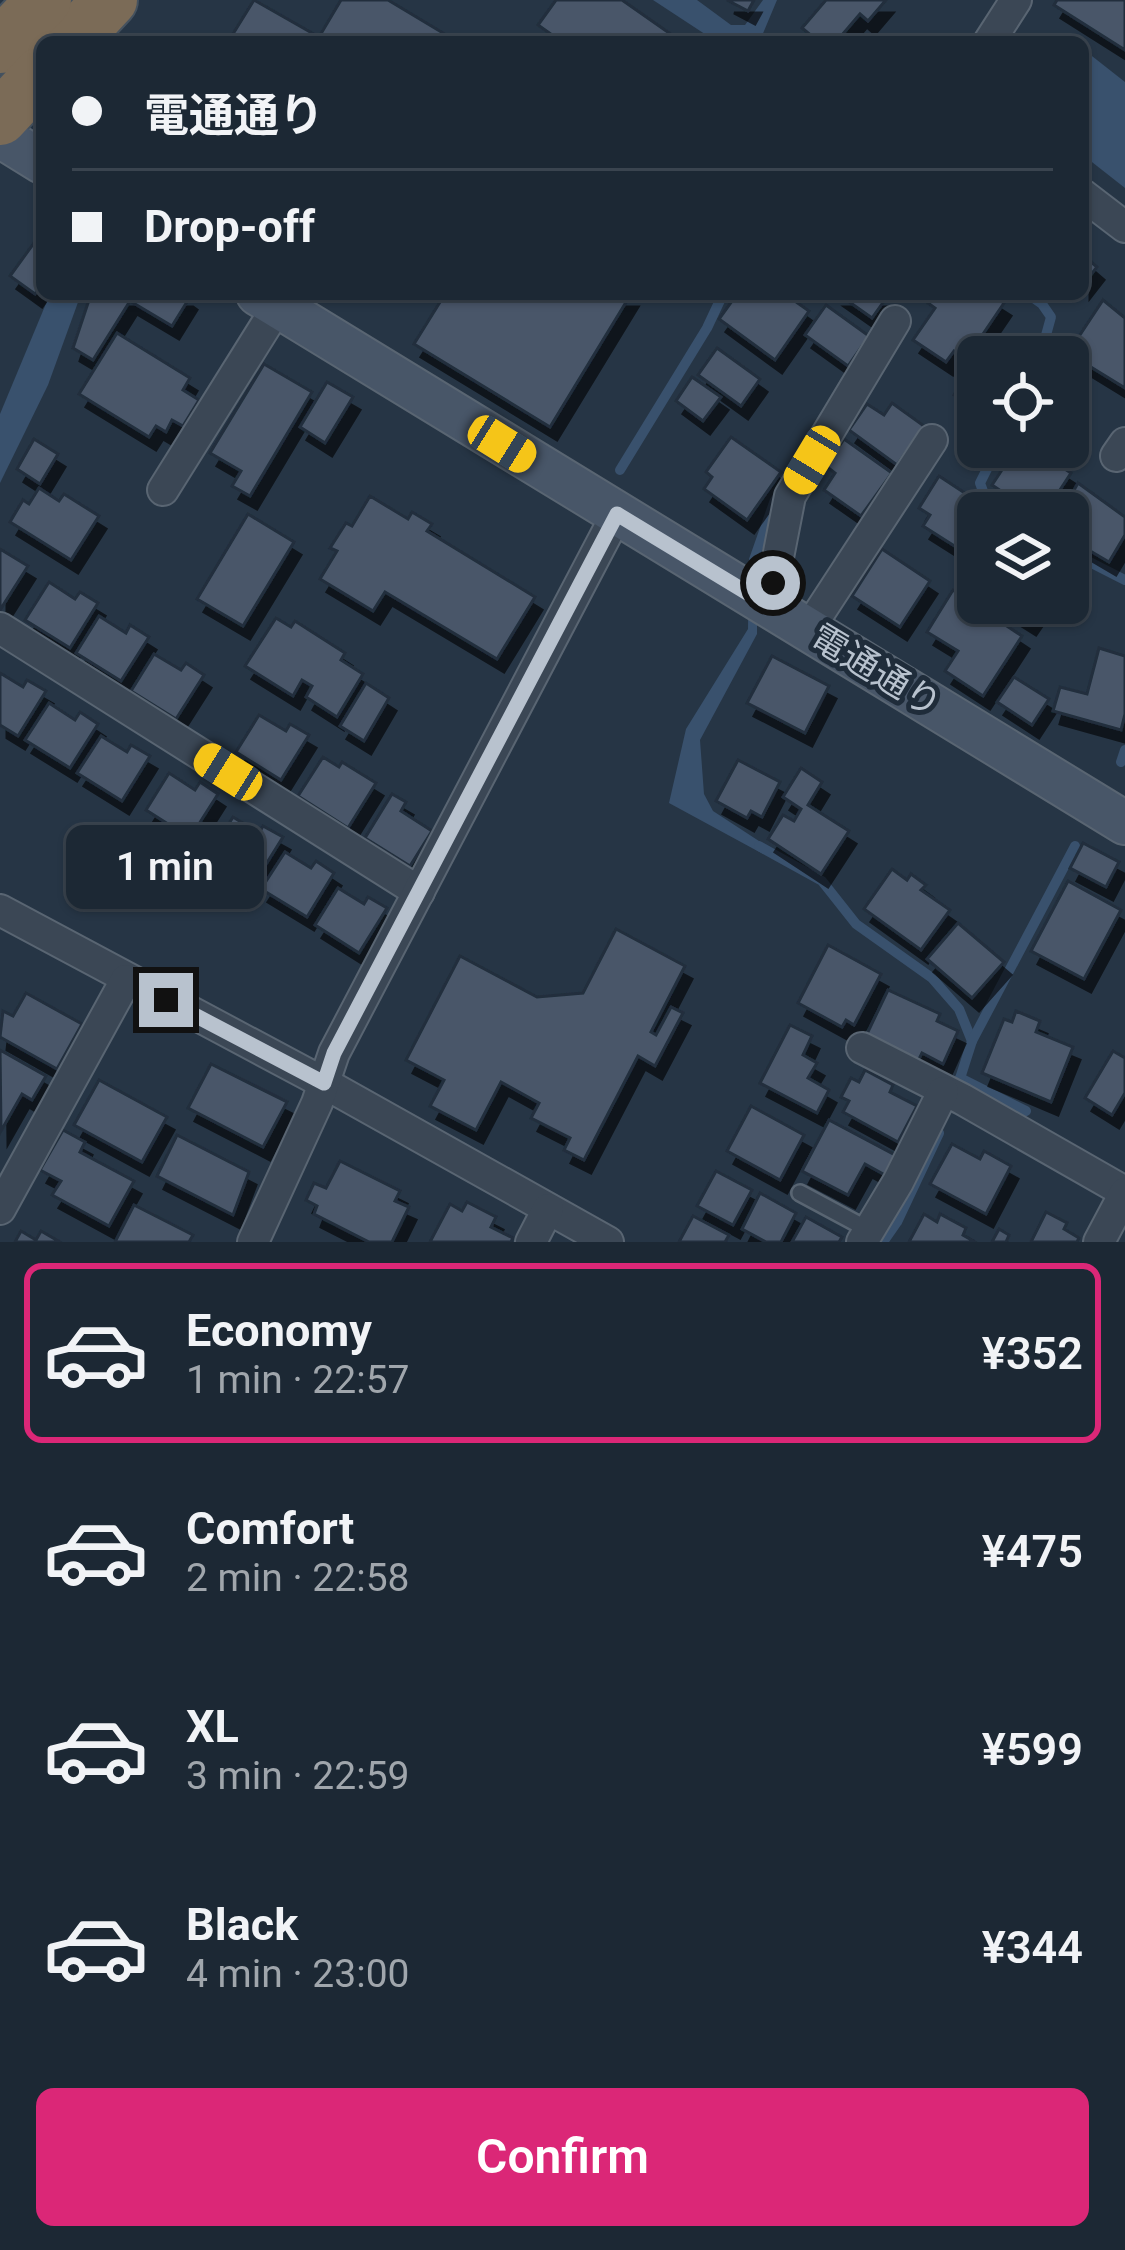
<!DOCTYPE html>
<html lang="en">
<head>
<meta charset="utf-8">
<style>
  body { margin:0; font-family:Roboto,"Noto Sans JP",sans-serif; background:#25303c; color:#f1f3f6; height:100vh; display:flex; flex-direction:column; font-size:45px; white-space:nowrap }
  * { box-sizing:border-box; margin:0 }
  p { font-size:39px; color:#a0a6ac }
  .icon { flex:none; width:66px; height:66px; fill:none; stroke:currentColor; stroke-width:2; stroke-linecap:round; stroke-linejoin:round }
  .map { position:relative; height:1242px; overflow:hidden }
  .side { display:flex; flex-direction:column; background:#1c2834; flex:1 }
  .side>* { flex:none }
  .hud { position:absolute; left:36px; top:36px; width:1053px; height:264px; border-radius:18px; box-shadow:0 3px 9px #0004,0 0 0 3px #3a444f; display:grid; align-content:center; height:264px; padding:0 36px; background:#1c2834 }
  .tools { position:absolute; left:957px; top:336px; display:grid; gap:24px }
  .tools a { display:grid; place-items:center; width:132px; height:132px; border-radius:18px; background:#1c2834; box-shadow:0 3px 9px #0004,0 0 0 3px #3a444f; font-size:60px }
  .end { position:absolute; width:54px; height:54px; margin:-27px; border:15px solid #b8c2ce; background:#111; box-shadow:0 0 0 6px #111 }
  .from { border-radius:50% }
  .bubble { position:absolute; height:84px; border-radius:18px; background:#1c2834; box-shadow:0 3px 9px #0004,0 0 0 3px #3a444f; font-size:39px; font-weight:600; line-height:84px; text-align:center }
  .car { position:absolute; width:36px; height:72px; margin:-36px -18px; border-radius:15px; box-shadow:0 0 9px 3px #0007; background:linear-gradient(#f5c518 24%,#345 0 40%,#f5c518 0 76%,#345 0 86%,#f5c518 0) }
  .hud b { display:flex; align-items:center; gap:42px; height:114px; font-size:45px }
  .hud b+b { border-top:3px solid #3a444f }
  .hud i { width:30px; height:30px; background:#f1f3f6 }
  ul { padding:21px 0 0; list-style:none }
  li { display:flex; align-items:center; gap:36px; height:180px; margin:0 24px 18px; padding:0 12px; border:6px solid transparent; border-radius:18px }
  li div { flex:1 }
  li b { display:block; font-size:45px }
  li em { font-style:normal; font-weight:600 }
  li.selected { border-color:#db2777 }
  li>.icon { width:108px; height:108px; stroke-width:1.5 }
  .cta { display:flex; gap:24px; margin-top:auto; padding:24px 36px }
  .cta a { flex:1; height:138px; border-radius:18px; background:#db2777; color:#fff; font-size:48px; font-weight:600; line-height:138px; text-align:center }
  .map>svg:first-child { display:block }
  .water { fill:#39516d }
  .lines { fill:none; stroke-linecap:round; stroke-linejoin:round }
  .stream { stroke:#39516d; stroke-width:10 }
  .building { fill:#485769; stroke:#212e3c; stroke-width:3; filter:url(#shadow) }
  .lane-casing { stroke:#596572; stroke-width:20 }
  .street-casing { stroke:#596572; stroke-width:34 }
  .secondary-casing { stroke:#596572; stroke-width:46 }
  .highway-casing { stroke:#45525f; stroke-width:58 }
  .lane { stroke:#3b4755; stroke-width:15 }
  .street { stroke:#3b4755; stroke-width:30 }
  .secondary { stroke:#485668; stroke-width:42 }
  .highway { stroke:#7b6b57; stroke-width:54 }
  .route { stroke:#b8c2ce; stroke-width:15 }
  .labels { text-anchor:middle; dominant-baseline:central; stroke-width:10; stroke-linejoin:round; paint-order:stroke }
  .street-label { font-size:36px; fill:#b8c2ce; stroke:#1f2c3a }
</style>
</head>
<body>
<div class="map">
<svg width="1125" height="1242" viewBox="0 0 1125 1242">
  <defs>
    <filter id="shadow"><feDropShadow dx="7" dy="13" stdDeviation="0" flood-color="#0009"/></filter>
  </defs>
  <rect width="100%" height="100%" fill="#263545"/>
  <!-- water -->
  <g class="water">
    <polygon points="653,0 697,0 731,25 745,25 763,0 777,0 761,38 765,42 717,42"/>
    <polygon points="1083,49 1125,82 1125,188 1083,155"/>
    <polygon points="50,294 81,294 48,385 0,483 0,414"/>
    <polygon points="800,454 757,563 757,634 700,740 704,794 713,811 762,843 770,853 763,854 669,803 686,729 748,629 749,559 770,499"/>
  </g>
  <g class="lines">
    <!-- stream -->
    <g class="stream">
      <polyline points="1028,294 1042,304 1051,317 1040,357"/>
      <polyline points="998,447 980,483 984,494 1008,513"/>
      <polyline points="620,470 707,328 723,294"/>
      <polyline points="1068,551 1125,580"/>
      <polyline points="1121,762 1125,750"/>
      <polyline points="759,846 822,881 856,924 932,978 959,1009 972,1041"/>
      <polyline points="960,1078 1026,1111"/>
      <polyline points="955,1094 972,1041 1075,846"/>
      <polyline points="883,1242 897,1222 939,1133"/>
    </g>
  </g>
  <!-- building -->
  <g class="building">
    <polygon points="254,0 319,37 341,0 388,0 458,42 228,42"/>
    <polygon points="556,0 622,0 682,42 562,42 538,25"/>
    <polygon points="727,0 754,0 748,11"/>
    <polygon points="826,0 886,0 868,21 860,14 836,42 819,42 802,28"/>
    <polygon points="1057,0 1125,0 1125,50 1054,5"/>
    <polygon points="39,236 42,284 35,294 10,276"/>
    <polygon points="1083,255 1097,267 1083,285"/>
    <polygon points="91,294 186,294 190,297 172,326 130,301 93,360 73,348"/>
    <polygon points="445,294 631,294 550,427 414,344"/>
    <polygon points="737,294 762,294 767,298 770,294 785,294 809,311 775,360 719,319"/>
    <polygon points="838,294 889,294 872,318"/>
    <polygon points="934,294 990,294 1004,303 966,359 954,351 946,362 913,340 935,308 928,303"/>
    <polygon points="1103,300 1125,318 1125,388 1068,353"/>
    <polygon points="826,305 869,336 848,366 805,335"/>
    <polygon points="117,333 190,378 183,390 199,400 183,426 172,420 166,432 156,426 149,437 79,394"/>
    <polygon points="717,348 760,379 741,406 698,375"/>
    <polygon points="978,354 983,357 978,357 978,409 954,395"/>
    <polygon points="264,364 312,392 250,496 232,486 241,471 210,453"/>
    <polygon points="692,377 721,397 703,421 676,401"/>
    <polygon points="327,382 353,397 325,443 300,427"/>
    <polygon points="892,403 924,426 897,465 849,430 867,404 884,415"/>
    <polygon points="731,437 781,472 747,520 704,489 712,477 706,472"/>
    <polygon points="34,439 58,454 40,484 17,469"/>
    <polygon points="844,439 892,473 861,516 824,490 835,473 826,466"/>
    <polygon points="1017,447 1031,447 1071,473 1045,513 1034,513 992,485"/>
    <polygon points="939,476 983,505 956,547 923,526 930,515 919,508"/>
    <polygon points="1078,483 1125,517 1125,535 1109,562 1068,538 1068,513 1061,513"/>
    <polygon points="39,488 59,501 64,494 99,516 71,560 10,522 23,500 29,504"/>
    <polygon points="370,496 408,519 412,512 432,524 427,531 535,597 497,659 385,592 373,611 320,579 337,551 330,548 346,523 352,526"/>
    <polygon points="248,514 294,542 243,626 197,599"/>
    <polygon points="978,543 978,589 957,576"/>
    <polygon points="0,549 28,566 0,610"/>
    <polygon points="882,549 930,581 900,627 852,596"/>
    <polygon points="49,582 75,599 80,592 98,603 70,648 25,620"/>
    <polygon points="953,590 1022,636 983,696 945,671 958,651 927,632"/>
    <polygon points="999,603 1042,603 1029,622"/>
    <polygon points="99,616 126,633 130,625 149,637 121,681 76,653"/>
    <polygon points="276,618 291,627 295,621 345,653 341,660 363,674 337,717 306,697 312,686 302,680 293,696 245,666"/>
    <polygon points="1099,648 1125,656 1125,714 1121,730 1053,711 1060,687 1087,694"/>
    <polygon points="154,654 181,670 186,663 204,675 176,719 131,691"/>
    <polygon points="772,656 829,686 805,733 747,703"/>
    <polygon points="0,673 23,687 27,680 46,691 18,736 0,725"/>
    <polygon points="1014,677 1049,699 1032,725 997,702"/>
    <polygon points="366,683 389,698 364,741 340,726"/>
    <polygon points="49,703 75,720 80,712 98,724 70,768 25,740"/>
    <polygon points="259,715 286,731 290,724 309,735 281,780 236,752"/>
    <polygon points="101,736 127,752 131,745 150,756 122,801 77,773"/>
    <polygon points="323,757 339,767 342,762 376,783 348,828 298,796"/>
    <polygon points="738,760 780,782 762,817 751,811 747,818 716,801"/>
    <polygon points="801,768 822,782 808,805 849,831 821,874 768,839 783,815 794,821 801,809 783,797"/>
    <polygon points="169,773 195,790 200,782 218,794 190,838 146,810"/>
    <polygon points="392,794 406,802 401,811 432,831 410,866 365,838"/>
    <polygon points="233,817 259,833 263,826 283,837 255,882 210,854"/>
    <polygon points="1083,843 1119,862 1106,887 1070,868"/>
    <polygon points="285,852 311,868 316,861 334,873 307,917 261,889"/>
    <polygon points="892,869 907,880 911,874 926,885 921,890 950,910 921,950 864,909"/>
    <polygon points="1068,881 1121,910 1084,979 1031,951"/>
    <polygon points="338,888 364,904 368,897 387,908 359,953 315,925"/>
    <polygon points="958,923 1004,962 972,998 927,959"/>
    <polygon points="616,929 685,966 651,1032 656,1035 671,1007 683,1013 655,1066 638,1056 584,1160 564,1150 570,1138 531,1118 539,1103 501,1082 476,1130 430,1106 444,1080 406,1060 460,956 537,997 583,993"/>
    <polygon points="828,945 881,974 854,1025 846,1020 842,1027 798,1003"/>
    <polygon points="888,990 940,1014 937,1021 958,1031 943,1064 922,1053 917,1063 865,1038"/>
    <polygon points="26,993 82,1024 57,1069 0,1037 3,1011 13,1016"/>
    <polygon points="1016,1011 1040,1021 1036,1032 1073,1047 1051,1102 982,1073 1004,1019 1012,1022"/>
    <polygon points="790,1025 812,1036 803,1055 817,1063 808,1078 829,1090 817,1113 760,1083"/>
    <polygon points="0,1050 46,1076 32,1100 22,1094 1,1131"/>
    <polygon points="1113,1051 1125,1058 1125,1093 1112,1115 1085,1098"/>
    <polygon points="211,1064 287,1102 263,1147 188,1108"/>
    <polygon points="865,1070 893,1085 890,1092 917,1106 898,1142 843,1112 849,1101 841,1097 851,1078 859,1082"/>
    <polygon points="99,1080 167,1117 142,1162 74,1125"/>
    <polygon points="751,1106 804,1135 780,1180 727,1151"/>
    <polygon points="829,1120 895,1155 885,1175 865,1164 848,1195 802,1171"/>
    <polygon points="63,1130 85,1142 80,1152 134,1181 109,1226 52,1195 61,1181 40,1170"/>
    <polygon points="177,1135 249,1172 233,1215 157,1176"/>
    <polygon points="952,1144 980,1159 984,1151 1011,1166 986,1214 930,1184"/>
    <polygon points="340,1161 400,1191 395,1201 409,1207 392,1242 369,1242 314,1214 317,1206 306,1200 314,1183 326,1188"/>
    <polygon points="716,1171 752,1190 733,1225 697,1206"/>
    <polygon points="760,1193 796,1213 781,1242 766,1242 742,1229"/>
    <polygon points="467,1202 496,1217 491,1227 513,1238 511,1242 430,1242 450,1204 462,1211"/>
    <polygon points="134,1205 193,1235 189,1242 115,1242"/>
    <polygon points="1046,1212 1067,1223 1064,1229 1079,1238 1077,1242 1031,1242"/>
    <polygon points="924,1214 937,1222 940,1214 966,1228 963,1235 975,1242 909,1242"/>
    <polygon points="693,1216 729,1235 725,1242 679,1242"/>
    <polygon points="806,1217 842,1237 839,1242 792,1242"/>
    <polygon points="999,1229 1009,1235 1006,1242 992,1242"/>
    <polygon points="21,1231 36,1240 41,1231 60,1242 15,1242"/>
  </g>
  <g class="lines">
    <!-- lane casing -->
    <g class="lane-casing">
      <polyline id="lane" points="800,1193 869,1230"/>
    </g>
    <!-- street casing -->
    <g class="street-casing">
      <g id="street">
        <polyline points="989,42 1016,0"/>
        <polyline points="1083,195 1125,227"/>
        <polyline points="1116,456 1125,443"/>
        <polyline points="163,490 278,306"/>
        <polyline points="764,603 773,583 790,496 895,321"/>
        <polyline points="0,628 419,892"/>
        <polyline points="808,630 932,440"/>
        <polyline points="0,910 324,1083 608,1242"/>
        <polyline points="862,1048 962,1099 1125,1192"/>
        <polyline points="0,1209 126,980"/>
        <polyline points="253,1242 317,1103 334,1053 617,514"/>
        <polyline points="531,1242 548,1209"/>
        <polyline points="862,1242 898,1182 943,1092"/>
        <polyline points="1099,1242 1125,1193"/>
      </g>
    </g>
    <!-- secondary casing -->
    <g class="secondary-casing">
      <g id="secondary">
        <polyline points="0,136 42,162"/>
        <polyline points="258,294 1125,823"/>
      </g>
    </g>
    <!-- highway casing -->
    <g class="highway-casing">
      <g id="highway">
        <polyline points="71,42 110,0"/>
        <polyline points="0,46 44,0"/>
        <polyline points="0,118 42,73"/>
      </g>
    </g>
    <!-- lane -->
    <use href="#lane" class="lane"/>
    <!-- street -->
    <use href="#street" class="street"/>
    <!-- secondary -->
    <use href="#secondary" class="secondary"/>
    <!-- highway -->
    <use href="#highway" class="highway"/>
  </g>
  <g class="lines">
    <!-- route -->
    <polyline class="route" points="166,1000 324,1083 334,1053 617,514 764,603 773,583"/>
  </g>
  <g class="labels">
    <!-- street labels -->
    <g class="street-label">
      <text transform="translate(876 671) rotate(31)">電通通り</text>
    </g>
  </g>
</svg>
<div class="tools">
<a><svg class="icon" aria-label="locate" viewBox="0 0 24 24"><circle cx="12" cy="12" r="6"/><path d="M12 2v4M12 18v4M2 12h4M18 12h4"/></svg></a>
<a><svg class="icon" aria-label="layers" viewBox="0 0 24 24"><path d="M12 4l9 5-9 5-9-5zM3 14l9 5 9-5"/></svg></a>
</div>
<i class="end from" style="left:773px;top:583px"></i>
<i class="end" style="left:166px;top:1000px"></i>
<div class="bubble" style="left:66px;top:825px;width:198px">1 min</div>
<i class="car" style="left:502px;top:444px;rotate:122deg"></i>
<i class="car" style="left:812px;top:460px;rotate:211deg"></i>
<i class="car" style="left:228px;top:772px;rotate:302deg"></i>
<div class="hud">
<b><i class="from"></i>電通通り</b>
<b><i></i>Drop-off</b>
</div>
</div>
<section class="side">
<ul>
<li class="selected"><svg class="icon" aria-label="car" viewBox="0 0 24 24"><path d="M5 17H2v-5l4-1 3-4h7l3 4 3 1v5h-3M9 17h6M6 11h13"/><circle cx="7" cy="17" r="2"/><circle cx="17" cy="17" r="2"/></svg><div><b>Economy</b><p>1 min · 22:57</p></div><em>¥352</em></li>
<li><svg class="icon" aria-label="car" viewBox="0 0 24 24"><path d="M5 17H2v-5l4-1 3-4h7l3 4 3 1v5h-3M9 17h6M6 11h13"/><circle cx="7" cy="17" r="2"/><circle cx="17" cy="17" r="2"/></svg><div><b>Comfort</b><p>2 min · 22:58</p></div><em>¥475</em></li>
<li><svg class="icon" aria-label="car" viewBox="0 0 24 24"><path d="M5 17H2v-5l4-1 3-4h7l3 4 3 1v5h-3M9 17h6M6 11h13"/><circle cx="7" cy="17" r="2"/><circle cx="17" cy="17" r="2"/></svg><div><b>XL</b><p>3 min · 22:59</p></div><em>¥599</em></li>
<li><svg class="icon" aria-label="car" viewBox="0 0 24 24"><path d="M5 17H2v-5l4-1 3-4h7l3 4 3 1v5h-3M9 17h6M6 11h13"/><circle cx="7" cy="17" r="2"/><circle cx="17" cy="17" r="2"/></svg><div><b>Black</b><p>4 min · 23:00</p></div><em>¥344</em></li>
</ul>
<div class="cta"><a>Confirm</a></div>
</section>
</body>
</html>
